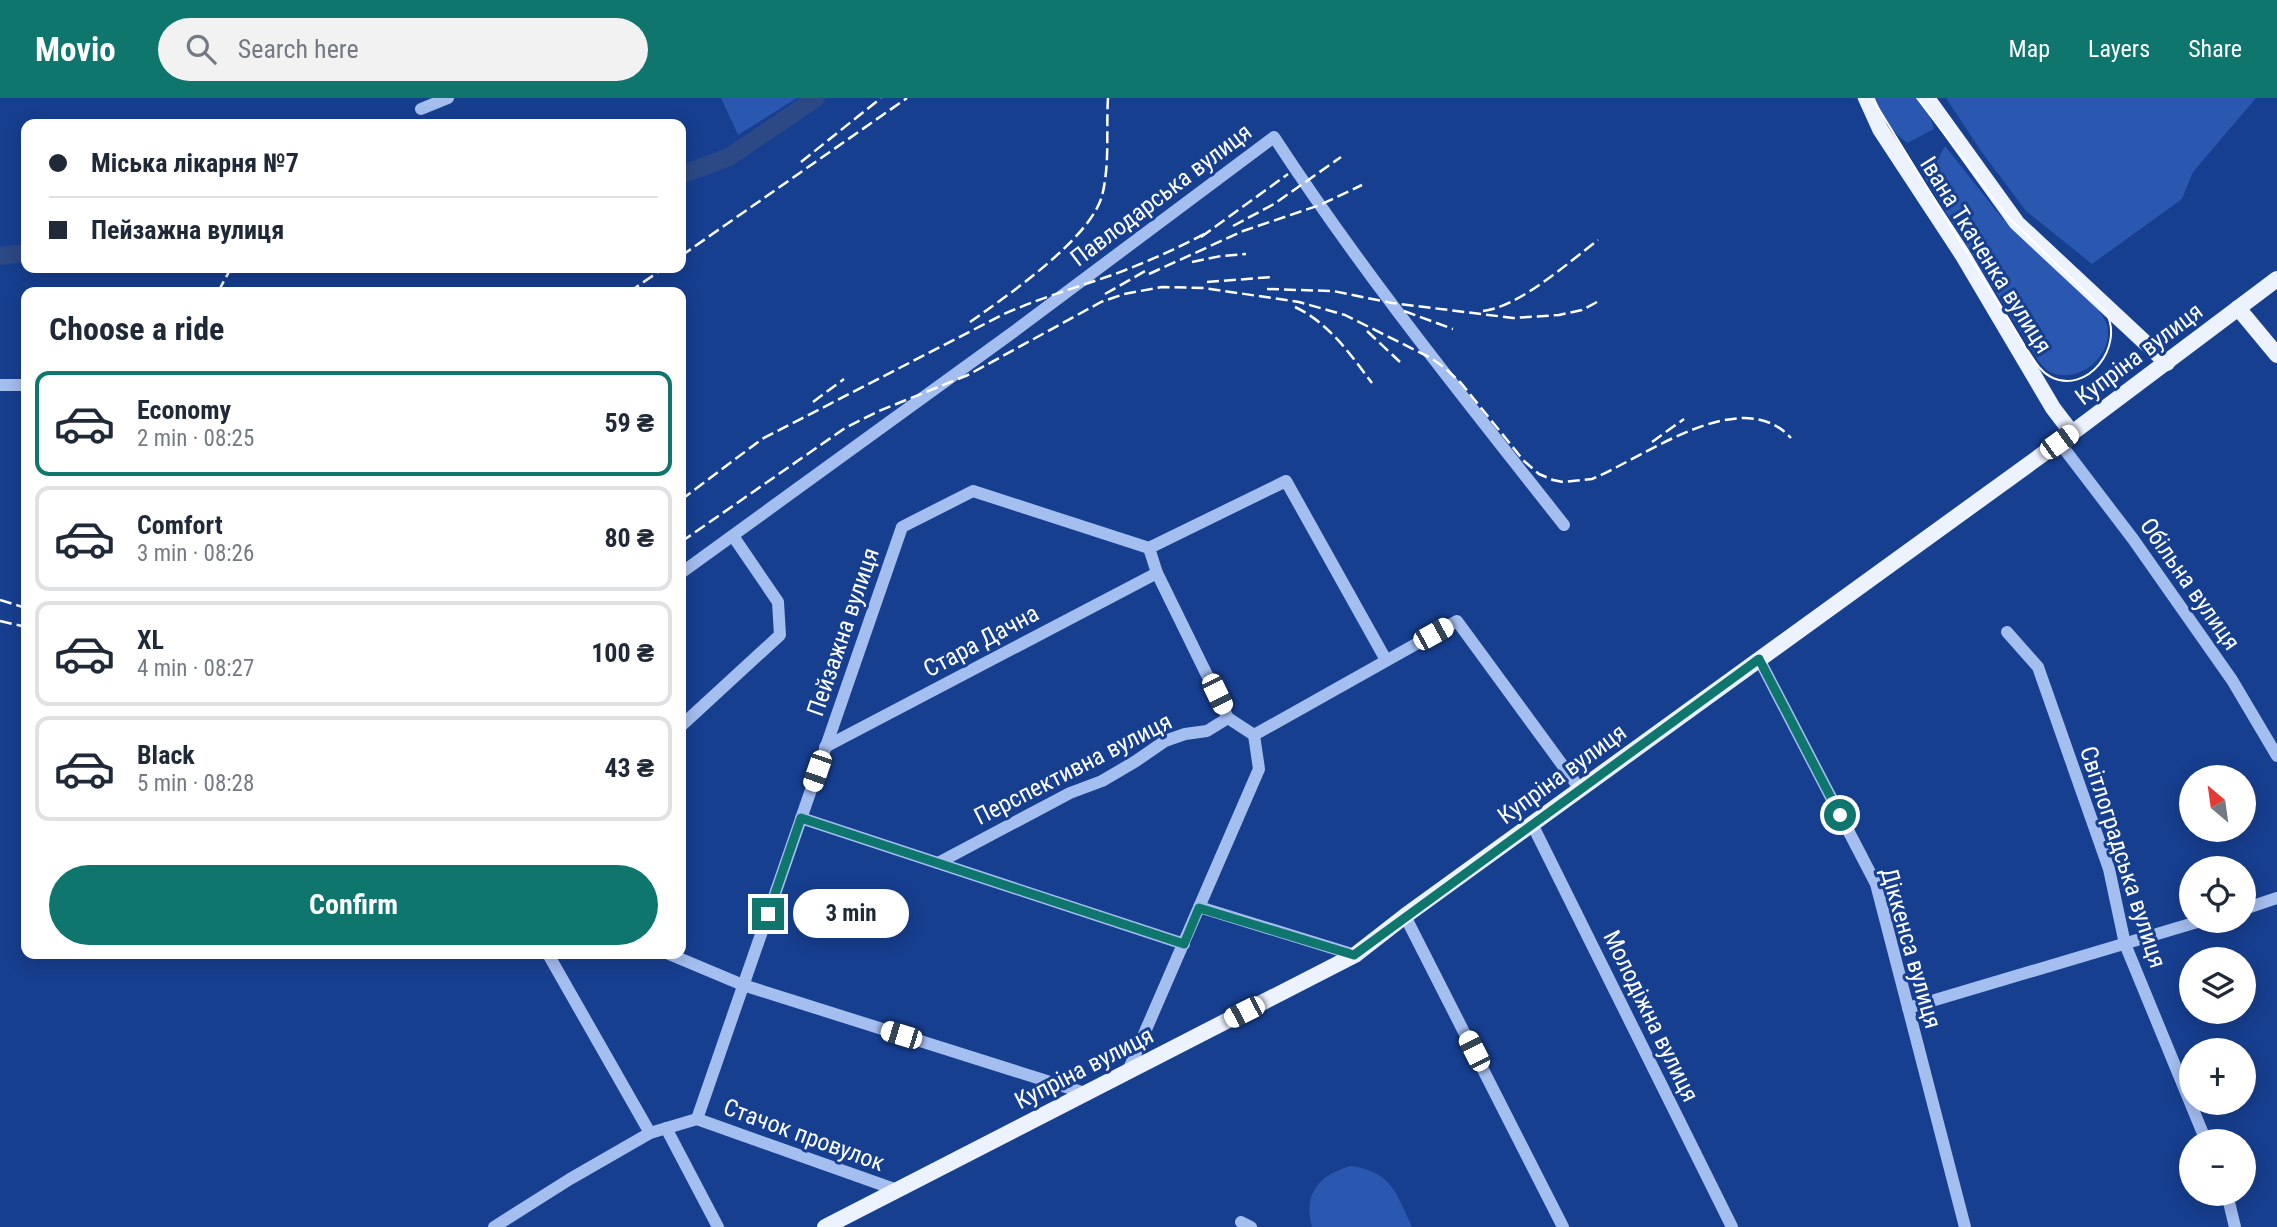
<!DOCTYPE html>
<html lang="en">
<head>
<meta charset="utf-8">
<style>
  body { margin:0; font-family:"Roboto Condensed",sans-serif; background:#f2f2f3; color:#1f2937; height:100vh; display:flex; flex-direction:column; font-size:26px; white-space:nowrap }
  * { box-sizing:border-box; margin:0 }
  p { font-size:23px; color:#747a83 }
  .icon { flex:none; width:38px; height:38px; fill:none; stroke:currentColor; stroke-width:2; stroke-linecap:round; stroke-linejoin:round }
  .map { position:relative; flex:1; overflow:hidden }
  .details { position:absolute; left:21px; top:189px; width:665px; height:672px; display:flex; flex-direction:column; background:#fff; border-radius:14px; box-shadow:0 4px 18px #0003 }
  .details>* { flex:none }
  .hud { position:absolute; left:21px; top:21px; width:665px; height:154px; border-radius:14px; box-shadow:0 4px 18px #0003; display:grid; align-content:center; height:154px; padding:0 28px; background:#fff }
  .needle { width:46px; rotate:331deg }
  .fabs { position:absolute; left:2179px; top:667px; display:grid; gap:14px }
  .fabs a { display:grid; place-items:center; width:77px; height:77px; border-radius:50%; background:#fff; box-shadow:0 4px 18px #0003; font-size:35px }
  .end { position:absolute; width:32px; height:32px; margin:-16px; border:9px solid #0f766e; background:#fff; box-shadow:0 0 0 4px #fff }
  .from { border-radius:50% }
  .bubble { position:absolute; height:49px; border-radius:24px; background:#fff; box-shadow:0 4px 18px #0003; font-size:23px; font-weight:700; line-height:49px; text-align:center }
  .car { position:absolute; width:21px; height:42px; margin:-21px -10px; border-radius:9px; box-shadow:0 0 5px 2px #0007; background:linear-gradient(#fff 24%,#345 0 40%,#fff 0 76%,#345 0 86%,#fff 0) }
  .hud b { display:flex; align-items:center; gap:24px; height:66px; font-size:26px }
  .hud b+b { border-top:2px solid #e0e1e3 }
  .hud i { width:18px; height:18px; background:#1f2937 }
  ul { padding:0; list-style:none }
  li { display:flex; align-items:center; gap:21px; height:105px; margin:0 14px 10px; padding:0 14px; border:4px solid #e0e1e3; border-radius:14px }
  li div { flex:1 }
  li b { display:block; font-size:26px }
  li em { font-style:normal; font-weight:700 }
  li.on { border-color:#0f766e }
  li>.icon { width:63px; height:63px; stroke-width:1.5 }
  h2 { padding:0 28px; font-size:32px; line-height:84px }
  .primary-button { display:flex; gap:14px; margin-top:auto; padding:14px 28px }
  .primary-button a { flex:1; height:80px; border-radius:42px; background:#0f766e; color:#fff; font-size:28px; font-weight:700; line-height:80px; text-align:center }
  header { display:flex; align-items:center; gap:42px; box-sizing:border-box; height:98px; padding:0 35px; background:#0f766e; color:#fff }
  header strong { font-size:33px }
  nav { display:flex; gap:38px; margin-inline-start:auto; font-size:24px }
  .search { width:490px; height:63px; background:#f2f2f3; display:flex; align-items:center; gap:18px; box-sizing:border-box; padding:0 24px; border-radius:38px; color:#747a83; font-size:26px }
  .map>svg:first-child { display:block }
  .green { fill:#2a57af }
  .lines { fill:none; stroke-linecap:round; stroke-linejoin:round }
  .river { stroke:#2c4986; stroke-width:18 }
  .minor { stroke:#a5bef0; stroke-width:12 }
  .major { stroke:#edf2ff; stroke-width:16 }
  .tram { stroke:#fff; stroke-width:2 }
  .rail { stroke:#fff; stroke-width:2.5; stroke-dasharray:12 5; stroke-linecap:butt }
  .route { stroke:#0f766e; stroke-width:9 }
  .labels { text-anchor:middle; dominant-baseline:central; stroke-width:6; stroke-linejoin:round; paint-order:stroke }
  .street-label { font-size:24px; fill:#fff; stroke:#173f90 }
</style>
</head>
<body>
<header>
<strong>Movio</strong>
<div class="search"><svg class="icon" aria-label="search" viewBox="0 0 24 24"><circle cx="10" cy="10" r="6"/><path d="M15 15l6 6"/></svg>Search here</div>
<nav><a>Map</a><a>Layers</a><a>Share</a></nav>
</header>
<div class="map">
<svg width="2277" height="1129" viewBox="0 0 2277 1129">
  <rect width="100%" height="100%" fill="#173f90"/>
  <!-- green -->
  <g class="green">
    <polygon points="721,0 797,0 738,37"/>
    <polygon points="1855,0 1924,0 1934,31 1907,45"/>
    <polygon points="1946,0 2256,0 2193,74 2182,101 2092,166 2026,113 1981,53"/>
    <path d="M1945,48L2002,120L2099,212C2101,217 2106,222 2107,227C2114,258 2078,287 2050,274C2045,271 2041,266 2038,262L1926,82L1918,63L1936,65Z"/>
    <path d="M1351,1068C1392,1074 1396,1095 1412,1129H1312C1303,1095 1319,1077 1351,1068Z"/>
  </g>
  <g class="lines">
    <!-- river -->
    <g class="river">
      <polyline points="681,77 729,59 816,0"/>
      <polyline points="0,158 26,155"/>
    </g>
    <!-- minor -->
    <g class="minor">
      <polyline points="421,11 448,0"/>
      <polyline points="0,287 26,287"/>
      <polyline points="2059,344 2133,441 2232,582 2277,658"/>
      <polyline points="1149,450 1286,383 1386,562"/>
      <polyline points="1149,450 1157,475 1228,620 1254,637"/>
      <path d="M681,475L1016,232L1274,39C1362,174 1464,300 1564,427"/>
      <polyline points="2007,534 2038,569 2109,771 2125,846 2206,1043"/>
      <polyline points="1759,561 1876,786 1965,1129"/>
      <polyline points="681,628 780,537 778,504 733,438"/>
      <polyline points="1254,637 1457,523 1580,691"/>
      <polyline points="825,649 1157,475"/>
      <polyline points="801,720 1184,846"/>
      <polyline points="1532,726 1732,1129"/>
      <polyline points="938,765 1070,695 1102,683 1136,663 1165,643 1185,636 1207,633 1228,620"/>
      <polyline points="1199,809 1355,857"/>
      <polyline points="2244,811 2277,800"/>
      <polyline points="1405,818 1563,1129"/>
      <polyline points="548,856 650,1035"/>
      <polyline points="669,856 743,887 1085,995"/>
      <polyline points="1908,910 2204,822"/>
      <polyline points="1128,973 1259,671 1254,637"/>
      <polyline points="697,1021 897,1092"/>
      <polyline points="666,1030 718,1129"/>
      <polyline points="2227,1096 2235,1129"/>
      <polyline points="1241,1124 1251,1129"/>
      <polyline points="494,1129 570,1081 650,1035 697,1021 902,429 973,393 1149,450"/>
    </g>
    <!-- major -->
    <g class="major">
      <polyline points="1866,0 1880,31 1962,156 2053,310 2072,335"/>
      <polyline points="1927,0 2017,125 2167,265"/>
      <polyline points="2238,210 2277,257"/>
      <polyline points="825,1129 1355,857 1405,818 2072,335 2277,181"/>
    </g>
    <!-- tram -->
    <path class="tram" d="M1872,0L2026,250C2033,260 2039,273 2051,279C2087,297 2125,249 2106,214L2006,117L1917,0"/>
    <!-- rail -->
    <g class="rail">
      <polyline points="801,64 881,0"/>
      <polyline points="1233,128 1274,106 1341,59"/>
      <polyline points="1201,139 1288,76"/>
      <polyline points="681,158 907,0"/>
      <polyline points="1192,164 1221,158 1246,156"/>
      <polyline points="1149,176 1243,133 1320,107 1362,87"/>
      <polyline points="1207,184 1272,179"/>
      <polyline points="1267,191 1333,193 1392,205 1513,220 1559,217 1582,212 1597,204"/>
      <polyline points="218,194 231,170"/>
      <polyline points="629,194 664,170"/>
      <polyline points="1105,196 1147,172"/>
      <path d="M1295,209C1329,225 1350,256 1372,285"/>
      <polyline points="1404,213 1453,231"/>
      <path d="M1483,213C1519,209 1569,164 1598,142"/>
      <path d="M970,224C1007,198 1090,141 1102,98C1110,66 1106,32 1108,0"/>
      <polyline points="1367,233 1400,264"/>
      <polyline points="813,304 844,281"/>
      <polyline points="1652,344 1684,321"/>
      <path d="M681,402L762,341L1004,216C1040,200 1078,189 1115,176C1147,164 1178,150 1208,134"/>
      <path d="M681,444L845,330L879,313L968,277L1101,204L1124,196L1162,189L1204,190L1299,204L1345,217L1431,260L1445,270L1461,285L1524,363L1539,376L1553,382L1563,384L1592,381C1645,359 1741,285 1791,340"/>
      <polyline points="0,502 26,510"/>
      <polyline points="0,523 26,529"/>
    </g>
  </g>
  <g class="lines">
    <!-- route -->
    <polyline class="route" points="768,816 801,720 1184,846 1199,810 1354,857 1759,561 1840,717"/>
  </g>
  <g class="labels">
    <!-- street labels -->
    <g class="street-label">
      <text transform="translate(1161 97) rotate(-37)">Павлодарська вулиця</text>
      <text transform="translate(1986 157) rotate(58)">Івана Ткаченка вулиця</text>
      <text transform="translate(2139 256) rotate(-37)">Купріна вулиця</text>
      <text transform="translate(2190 486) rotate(55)">Обільна вулиця</text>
      <text transform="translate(843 534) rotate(-71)">Пейзажна вулиця</text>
      <text transform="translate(981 543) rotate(-28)">Стара Дачна</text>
      <text transform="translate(1073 671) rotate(-27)">Перспективна вулиця</text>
      <text transform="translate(1562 676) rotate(-36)">Купріна вулиця</text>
      <text transform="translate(2123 759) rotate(72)">Світлоградська вулиця</text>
      <text transform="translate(1911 850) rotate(74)">Діккенса вулиця</text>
      <text transform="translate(1651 918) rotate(64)">Молодіжна вулиця</text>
      <text transform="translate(1084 970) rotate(-27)">Купріна вулиця</text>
      <text transform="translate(804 1037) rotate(20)">Стачок провулок</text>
    </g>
  </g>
</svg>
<div class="fabs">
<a><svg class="needle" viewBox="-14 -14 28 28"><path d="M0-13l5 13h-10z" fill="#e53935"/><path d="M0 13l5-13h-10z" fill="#747a83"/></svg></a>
<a><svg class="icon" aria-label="locate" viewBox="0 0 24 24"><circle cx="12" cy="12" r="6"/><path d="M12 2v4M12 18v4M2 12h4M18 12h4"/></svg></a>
<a><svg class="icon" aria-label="layers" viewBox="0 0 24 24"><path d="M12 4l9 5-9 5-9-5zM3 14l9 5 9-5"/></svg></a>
<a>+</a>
<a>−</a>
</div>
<i class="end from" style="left:1840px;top:717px"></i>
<i class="end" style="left:768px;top:816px"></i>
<div class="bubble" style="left:793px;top:791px;width:116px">3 min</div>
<i class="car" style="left:2059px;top:344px;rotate:54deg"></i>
<i class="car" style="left:1433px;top:536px;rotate:61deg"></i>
<i class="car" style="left:1217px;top:596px;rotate:154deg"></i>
<i class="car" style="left:817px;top:673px;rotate:199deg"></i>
<i class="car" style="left:1244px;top:914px;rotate:243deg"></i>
<i class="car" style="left:901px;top:937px;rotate:287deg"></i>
<i class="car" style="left:1474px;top:953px;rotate:333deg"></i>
<div class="hud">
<b><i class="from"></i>Міська лікарня №7</b>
<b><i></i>Пейзажна вулиця</b>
</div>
<section class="details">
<h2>Choose a ride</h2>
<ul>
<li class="on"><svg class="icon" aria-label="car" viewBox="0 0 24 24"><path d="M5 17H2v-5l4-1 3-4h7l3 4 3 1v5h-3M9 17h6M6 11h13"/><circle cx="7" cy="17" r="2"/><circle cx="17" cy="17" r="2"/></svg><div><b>Economy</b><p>2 min · 08:25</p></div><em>59 ₴</em></li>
<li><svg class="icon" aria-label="car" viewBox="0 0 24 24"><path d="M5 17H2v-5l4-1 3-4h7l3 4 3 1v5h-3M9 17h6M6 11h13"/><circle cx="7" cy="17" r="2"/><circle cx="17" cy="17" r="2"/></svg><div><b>Comfort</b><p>3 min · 08:26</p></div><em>80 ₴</em></li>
<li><svg class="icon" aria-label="car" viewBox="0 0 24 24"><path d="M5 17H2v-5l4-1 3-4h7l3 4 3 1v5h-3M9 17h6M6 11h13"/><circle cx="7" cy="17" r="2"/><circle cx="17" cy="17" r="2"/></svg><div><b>XL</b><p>4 min · 08:27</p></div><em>100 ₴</em></li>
<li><svg class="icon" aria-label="car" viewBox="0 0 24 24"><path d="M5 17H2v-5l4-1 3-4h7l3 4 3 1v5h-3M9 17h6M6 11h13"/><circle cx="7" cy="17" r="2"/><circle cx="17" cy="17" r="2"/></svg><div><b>Black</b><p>5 min · 08:28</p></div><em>43 ₴</em></li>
</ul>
<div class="primary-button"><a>Confirm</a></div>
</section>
</div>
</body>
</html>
